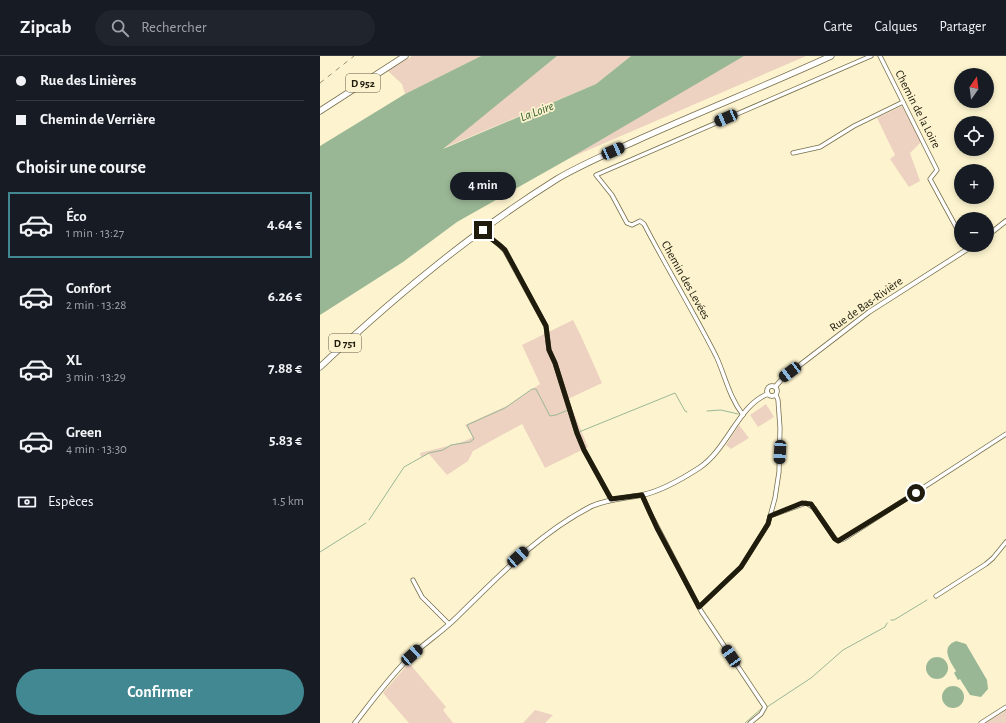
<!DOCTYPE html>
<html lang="fr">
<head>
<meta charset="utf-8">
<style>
  body { margin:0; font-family:"Alegreya Sans",sans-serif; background:#20242c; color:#f1f3f6; height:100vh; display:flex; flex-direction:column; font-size:15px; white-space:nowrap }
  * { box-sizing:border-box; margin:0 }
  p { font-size:13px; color:#9ea1a6 }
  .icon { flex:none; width:22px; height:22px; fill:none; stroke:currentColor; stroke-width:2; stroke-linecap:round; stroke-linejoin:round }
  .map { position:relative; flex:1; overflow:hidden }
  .details { display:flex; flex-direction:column; background:#171b24; width:320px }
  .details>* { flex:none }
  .guide { display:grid; align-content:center; height:88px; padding:0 16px; background:#171b24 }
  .needle { width:26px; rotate:14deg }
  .controls { position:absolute; left:634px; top:12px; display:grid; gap:8px }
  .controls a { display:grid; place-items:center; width:40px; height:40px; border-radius:50%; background:#171b24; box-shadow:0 2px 6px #0003; font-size:20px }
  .end { position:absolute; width:18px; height:18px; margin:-9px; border:5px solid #1f1c0e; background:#fff; box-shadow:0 0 0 2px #fff }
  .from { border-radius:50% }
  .bubble { position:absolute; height:28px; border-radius:14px; background:#171b24; box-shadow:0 2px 6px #0003; font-size:13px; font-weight:700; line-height:28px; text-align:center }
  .car { position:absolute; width:12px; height:24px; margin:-12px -6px; border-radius:5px; box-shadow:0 0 3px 1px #0007; background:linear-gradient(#222 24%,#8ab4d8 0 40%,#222 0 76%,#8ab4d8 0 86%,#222 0) }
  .guide b { display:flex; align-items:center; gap:14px; height:38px; font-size:15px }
  .guide b+b { border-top:1px solid #363941 }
  .guide i { width:10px; height:10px; background:#f1f3f6 }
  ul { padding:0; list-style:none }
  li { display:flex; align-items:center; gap:12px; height:66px; margin:0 8px 6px; padding:0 8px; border:2px solid transparent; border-radius:0px }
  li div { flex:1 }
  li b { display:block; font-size:15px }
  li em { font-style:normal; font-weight:700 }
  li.on { border-color:#428892 }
  li>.icon { width:36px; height:36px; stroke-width:1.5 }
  h2 { padding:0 16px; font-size:18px; line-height:48px }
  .pay { display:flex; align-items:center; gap:10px; height:44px; padding:0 16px; font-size:15px }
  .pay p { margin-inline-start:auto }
  .cta { display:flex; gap:8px; margin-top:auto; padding:8px 16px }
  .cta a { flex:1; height:46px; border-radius:24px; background:#428892; color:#fff; font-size:16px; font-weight:700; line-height:46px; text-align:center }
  header { display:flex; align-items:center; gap:24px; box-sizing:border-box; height:56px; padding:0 20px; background:#171b24; border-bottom:1px solid #363941 }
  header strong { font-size:19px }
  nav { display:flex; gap:22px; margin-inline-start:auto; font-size:14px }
  .search { width:280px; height:36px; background:#20242c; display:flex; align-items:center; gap:10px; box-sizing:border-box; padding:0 14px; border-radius:22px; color:#9ea1a6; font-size:15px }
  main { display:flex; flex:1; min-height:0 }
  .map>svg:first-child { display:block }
  .green { fill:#edd1c1 }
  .water { fill:#9ab795 }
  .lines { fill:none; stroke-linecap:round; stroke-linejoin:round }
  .stream { stroke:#9ab795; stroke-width:1 }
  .minor-casing { stroke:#766e4c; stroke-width:5 }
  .tertiary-casing { stroke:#766e4c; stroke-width:5.5 }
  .primary-casing { stroke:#766e4c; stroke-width:7 }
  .minor { stroke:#fff; stroke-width:3.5 }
  .tertiary { stroke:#fff; stroke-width:4 }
  .primary { stroke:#fff; stroke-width:5.5 }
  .rail { stroke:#958f75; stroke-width:1; stroke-dasharray:5 5; stroke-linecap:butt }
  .route { stroke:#1f1c0e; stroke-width:5 }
  .labels { text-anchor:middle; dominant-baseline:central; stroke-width:3.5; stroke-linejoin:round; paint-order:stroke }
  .shield { fill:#fdf4cf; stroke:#625d48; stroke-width:1 }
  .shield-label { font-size:11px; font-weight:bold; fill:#1f1c0e }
  .street-label { font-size:12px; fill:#1f1c0e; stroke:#fdf4cf }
  .water-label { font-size:13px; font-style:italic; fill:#366030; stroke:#fdf4cf }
</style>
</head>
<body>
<header>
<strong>Zipcab</strong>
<div class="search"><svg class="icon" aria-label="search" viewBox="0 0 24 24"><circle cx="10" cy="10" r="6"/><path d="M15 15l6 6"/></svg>Rechercher</div>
<nav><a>Carte</a><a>Calques</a><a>Partager</a></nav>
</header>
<main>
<section class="details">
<div class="guide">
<b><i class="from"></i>Rue des Linières</b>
<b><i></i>Chemin de Verrière</b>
</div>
<h2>Choisir une course</h2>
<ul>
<li class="on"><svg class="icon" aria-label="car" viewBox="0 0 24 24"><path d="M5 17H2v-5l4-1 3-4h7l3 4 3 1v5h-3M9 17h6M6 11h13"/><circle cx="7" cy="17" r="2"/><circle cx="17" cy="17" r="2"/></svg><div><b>Éco</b><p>1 min · 13:27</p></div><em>4.64 €</em></li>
<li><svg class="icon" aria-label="car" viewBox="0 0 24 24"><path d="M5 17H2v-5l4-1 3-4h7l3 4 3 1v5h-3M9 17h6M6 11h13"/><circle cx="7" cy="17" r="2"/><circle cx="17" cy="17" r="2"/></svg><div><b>Confort</b><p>2 min · 13:28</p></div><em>6.26 €</em></li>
<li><svg class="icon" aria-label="car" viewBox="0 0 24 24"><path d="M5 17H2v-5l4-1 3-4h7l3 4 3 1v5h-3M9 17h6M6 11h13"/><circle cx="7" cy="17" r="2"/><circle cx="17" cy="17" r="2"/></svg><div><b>XL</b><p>3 min · 13:29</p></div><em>7.88 €</em></li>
<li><svg class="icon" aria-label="car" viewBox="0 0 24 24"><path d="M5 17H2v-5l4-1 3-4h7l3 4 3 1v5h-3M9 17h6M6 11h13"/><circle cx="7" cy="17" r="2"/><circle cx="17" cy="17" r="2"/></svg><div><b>Green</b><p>4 min · 13:30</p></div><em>5.83 €</em></li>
</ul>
<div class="pay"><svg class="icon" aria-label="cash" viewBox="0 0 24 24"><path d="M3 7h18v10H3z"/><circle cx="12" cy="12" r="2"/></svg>Espèces<p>1.5 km</p></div>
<div class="cta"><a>Confirmer</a></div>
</section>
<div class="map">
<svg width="686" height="667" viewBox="0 0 686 667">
  <rect width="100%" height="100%" fill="#fdf4cf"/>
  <!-- green -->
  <g class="green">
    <polygon points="92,0 161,0 85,38 82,28 68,15"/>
    <polygon points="237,0 311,0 276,28 121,93"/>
    <polygon points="424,0 486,0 250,102 416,3"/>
    <polygon points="582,50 601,86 590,97 600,125 589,131 570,103 575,99 557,62"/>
    <path d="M253,264L261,280L282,327L248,343L268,391L225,412L202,368L153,395L148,405L127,419L109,398L101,401L100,397C114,393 142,388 153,381L145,369L189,349L220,328L202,289Z"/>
    <polygon points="446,348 454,361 438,371 430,359"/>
    <polygon points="419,369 429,382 411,393 406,389"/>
    <polygon points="89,607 126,651 123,654 133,667 89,667 63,637"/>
    <polygon points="215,654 233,659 225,667 203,667"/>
    <polygon points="686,654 686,667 666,667 684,656"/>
  </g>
  <!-- water -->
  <g class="water">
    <polygon points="161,0 237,0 123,93 276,28 311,0 424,0 250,102 137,166 83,206 0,259 0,90 85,38"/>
    <path d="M636,585L646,588L667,624L668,633L661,641L650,639L640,623L638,624L634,617L636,615C630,605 620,591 636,585Z"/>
    <circle cx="617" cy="612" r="11"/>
    <circle cx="633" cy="641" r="11"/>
  </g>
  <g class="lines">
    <!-- stream -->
    <g class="stream">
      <polyline points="387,355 401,354 418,358"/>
      <polyline points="259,376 355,337 365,355 367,356"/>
      <polyline points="49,464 84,411 109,397 123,394 131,389 150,386 154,383 147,369 185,352 212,333 216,333 230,360 236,359 248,354 255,378"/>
      <polyline points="0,496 46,467"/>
      <polyline points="571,564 574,564 607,544"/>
      <polyline points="447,651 491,622 523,594 565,571 567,567"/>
      <polyline points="425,667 442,652"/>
    </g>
    <!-- minor casing -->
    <g class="minor-casing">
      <g id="minor">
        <polyline points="560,0 617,114 610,123 641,180"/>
        <polyline points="473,97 500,91 534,70 583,46"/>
        <path d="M163,174C169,183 178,186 185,195L226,270L229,294L235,307L257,377L264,394L291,443"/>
        <path d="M423,359C409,341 405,319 396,300C373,255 347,212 324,168L320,165L312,169L307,167L292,139L276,119L551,0"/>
        <polyline points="322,439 330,457 381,555 445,651 441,658 430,667"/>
        <polyline points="450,460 486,447 494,452 515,483 518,485 524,483 686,378"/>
        <polyline points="93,524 102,541 129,568"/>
        <polyline points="616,540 666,508 673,502 686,486"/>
        <polyline points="379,551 421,511 448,468 455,442 459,416 460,372 458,344 456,339"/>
        <polyline points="661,667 686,651"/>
      </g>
    </g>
    <!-- tertiary casing -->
    <g class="tertiary-casing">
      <g id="tertiary">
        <polyline points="667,180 686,165"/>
        <circle cx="452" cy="335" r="5"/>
        <polyline points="455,331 463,322 549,256 654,189"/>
        <path d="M35,667C53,644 70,620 91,600C106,586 123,575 137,561C179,520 219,477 272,450C288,443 305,442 322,439C342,435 362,423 379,412C408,393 419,348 448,338"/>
      </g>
    </g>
    <!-- primary casing -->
    <g class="primary-casing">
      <g id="primary">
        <polyline points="0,55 85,0"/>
        <path d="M0,311C73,242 152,176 237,123C264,107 294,95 322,82C384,54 448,29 511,0"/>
      </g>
    </g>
    <!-- minor -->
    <use href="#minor" class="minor"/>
    <!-- tertiary -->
    <use href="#tertiary" class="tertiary"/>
    <!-- primary -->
    <use href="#primary" class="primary"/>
    <!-- rail -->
    <polyline class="rail" points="0,27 34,0"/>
  </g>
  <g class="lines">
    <!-- route -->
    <path class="route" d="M163,174C169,183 178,186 185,194L226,270L229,294L235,307L257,377L264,394L291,443L322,439L337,472L379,551L421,511L448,468L450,460L482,447L491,448L515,483L518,485L596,437"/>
  </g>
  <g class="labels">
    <!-- shield labels -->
    <g class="shield">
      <rect x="26" y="18" width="34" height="18" rx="3"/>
      <rect x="9" y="278" width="32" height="18" rx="3"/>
    </g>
    <g class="shield-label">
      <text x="43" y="27">D 952</text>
      <text x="25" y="287">D 751</text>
    </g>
    <!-- street labels -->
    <g class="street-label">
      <text transform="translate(598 53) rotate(63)">Chemin de la Loire</text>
      <text transform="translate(366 224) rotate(61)">Chemin des Levées</text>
      <text transform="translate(546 248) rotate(-35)">Rue de Bas-Rivière</text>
    </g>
    <!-- water labels -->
    <g class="water-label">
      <text transform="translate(217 56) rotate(-21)">La Loire</text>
    </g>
  </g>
</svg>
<div class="controls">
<a><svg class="needle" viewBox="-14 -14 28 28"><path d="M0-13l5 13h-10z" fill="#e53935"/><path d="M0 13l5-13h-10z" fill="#9ea1a6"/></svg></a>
<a><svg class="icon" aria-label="locate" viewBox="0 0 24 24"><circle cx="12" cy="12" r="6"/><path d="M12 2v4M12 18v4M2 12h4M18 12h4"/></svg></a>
<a>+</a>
<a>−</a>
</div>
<i class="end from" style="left:596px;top:437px"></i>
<i class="end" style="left:163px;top:174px"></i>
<div class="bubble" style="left:130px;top:116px;width:66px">4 min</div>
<i class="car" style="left:406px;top:62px;rotate:247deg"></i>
<i class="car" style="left:293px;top:95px;rotate:66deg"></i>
<i class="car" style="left:470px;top:316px;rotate:233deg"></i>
<i class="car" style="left:460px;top:396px;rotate:183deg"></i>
<i class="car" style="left:198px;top:501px;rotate:48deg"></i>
<i class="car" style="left:92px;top:599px;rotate:48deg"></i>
<i class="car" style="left:411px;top:600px;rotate:326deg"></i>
</div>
</main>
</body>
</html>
